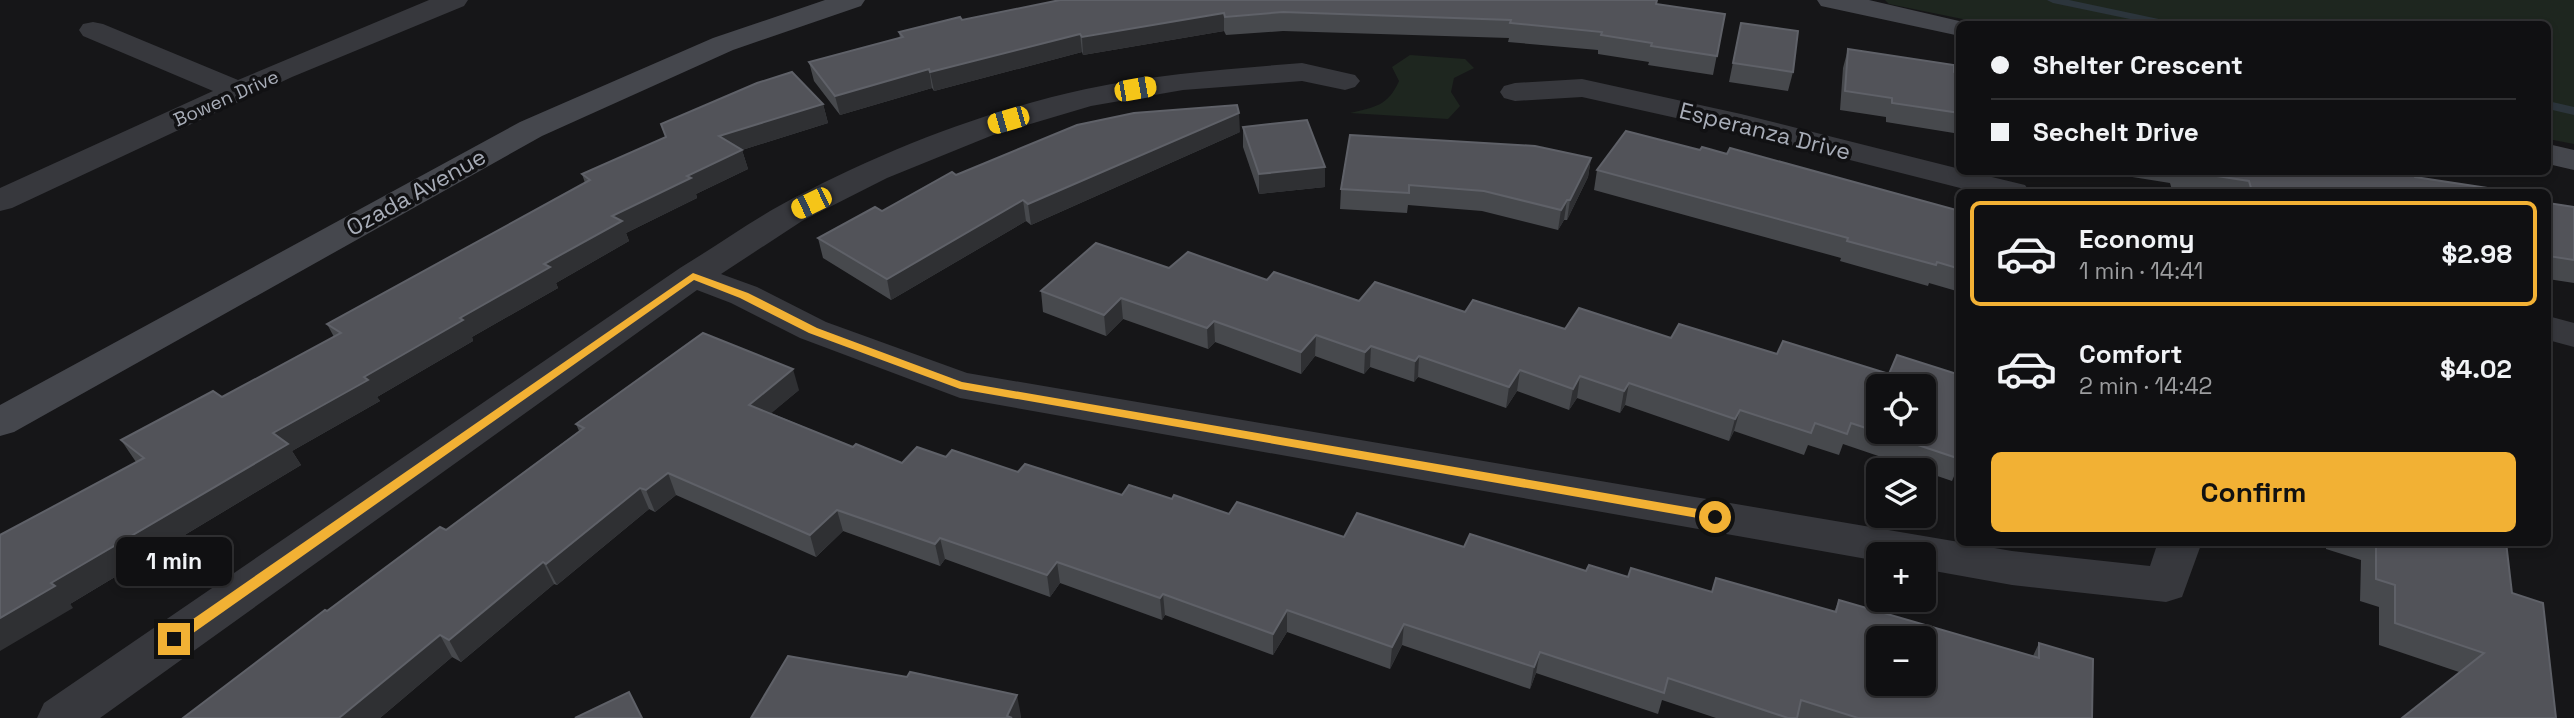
<!DOCTYPE html>
<html lang="en">
<head>
<meta charset="utf-8">
<style>
  body { margin:0; font-family:"Space Grotesk",sans-serif; background:#1e1e20; color:#f1f3f6; height:100vh; display:flex; flex-direction:column; font-size:26px; white-space:nowrap }
  * { box-sizing:border-box; margin:0 }
  p { font-size:23px; color:#9c9d9f }
  .icon { flex:none; width:38px; height:38px; fill:none; stroke:currentColor; stroke-width:2; stroke-linecap:round; stroke-linejoin:round }
  .map { position:relative; flex:1; overflow:hidden }
  .panel { position:absolute; left:1956px; top:189px; width:595px; height:357px; display:flex; flex-direction:column; background:#101012; border-radius:10px; box-shadow:0 4px 10px #0003,0 0 0 2px #303032 }
  .panel>* { flex:none }
  .top-card { position:absolute; left:1956px; top:21px; width:595px; height:154px; border-radius:10px; box-shadow:0 4px 10px #0003,0 0 0 2px #303032; display:grid; align-content:center; height:154px; padding:0 35px; background:#101012 }
  .buttons { position:absolute; left:1866px; top:374px; display:grid; gap:14px }
  .buttons a { display:grid; place-items:center; width:70px; height:70px; border-radius:10px; background:#101012; box-shadow:0 4px 10px #0003,0 0 0 2px #303032; font-size:35px }
  .end { position:absolute; width:32px; height:32px; margin:-16px; border:9px solid #f2b134; background:#111; box-shadow:0 0 0 4px #111 }
  .from { border-radius:50% }
  .bubble { position:absolute; height:49px; border-radius:10px; background:#101012; box-shadow:0 4px 10px #0003,0 0 0 2px #303032; font-size:23px; font-weight:700; line-height:49px; text-align:center }
  .car { position:absolute; width:21px; height:42px; margin:-21px -10px; border-radius:9px; box-shadow:0 0 5px 2px #0007; background:linear-gradient(#f5c518 24%,#345 0 40%,#f5c518 0 76%,#345 0 86%,#f5c518 0) }
  .top-card b { display:flex; align-items:center; gap:24px; height:66px; font-size:26px }
  .top-card b+b { border-top:2px solid #303032 }
  .top-card i { width:18px; height:18px; background:#f1f3f6 }
  ul { padding:12px 0 0; list-style:none }
  li { display:flex; align-items:center; gap:21px; height:105px; margin:0 14px 10px; padding:0 21px; border:4px solid transparent; border-radius:10px }
  li div { flex:1 }
  li b { display:block; font-size:26px }
  li em { font-style:normal; font-weight:700 }
  li.active { border-color:#f2b134 }
  li>.icon { width:63px; height:63px; stroke-width:1.5 }
  .action { display:flex; gap:14px; margin-top:auto; padding:14px 35px }
  .action a { flex:1; height:80px; border-radius:10px; background:#f2b134; color:#111; font-size:28px; font-weight:700; line-height:80px; text-align:center }
  .map>svg:first-child { display:block }
  .green { fill:#1e261f }
  .lines { fill:none; stroke-linecap:round; stroke-linejoin:round }
  .stream { fill:#2c353c; fill-rule:evenodd }
  .street { fill:#37383d; fill-rule:evenodd }
  .secondary { fill:#45474d; fill-rule:evenodd }
  .wall { fill:#47494d; fill-rule:evenodd }
  .shaded-wall { fill:#2f3033 }
  .building { fill:#525359; stroke:#5f6168; stroke-width:2; fill-rule:evenodd }
  .route { fill:#f2b134 }
  .labels { text-anchor:middle; dominant-baseline:central; stroke-width:7; stroke-linejoin:round; paint-order:stroke }
  .far-street-label { font-size:19px; fill:#a8adb8; stroke:#111113 }
  .street-label { font-size:23px; fill:#a8adb8; stroke:#111113 }
</style>
</head>
<body>
<div class="map">
<svg width="2574" height="718" viewBox="0 0 2574 718">
  <rect width="100%" height="100%" fill="#161618"/>
  <!-- green -->
  <g class="green">
    <polygon points="1885,0 2574,0 2574,144 2548,139 2548,24 1987,24 1889,4"/>
    <path d="M1410,55L1465,59L1474,68L1454,78L1451,92L1460,106L1448,119L1350,113C1375,107 1388,106 1399,81L1392,67Z"/>
  </g>
  <g class="lines">
    <!-- stream -->
    <g class="stream">
      <polygon points="2047,0 2069,0 2168,21 2174,24 2154,24 2053,3"/>
      <polygon points="2548,101 2574,107 2574,115 2548,109"/>
    </g>
    <!-- street -->
    <g class="street">
      <polygon points="429,0 468,0 464,6 292,77 12,208 0,211 0,188 213,91 83,36 79,30 83,24 93,22 103,24 238,80"/>
      <path d="M1302,63L1355,75L1360,81L1355,87L1345,90L1302,81L1183,90L1091,106L993,135L887,178L802,221L721,274L757,287L826,322L967,373L2012,551L2150,566L2158,542H2202L2182,597L2166,602L2012,585L1923,569V555H1878V561L960,398L800,338L731,303L697,290L100,718H37L44,703L680,268C713,248 745,225 779,206C875,154 980,112 1086,89C1157,74 1229,69 1302,63Z"/>
      <polygon points="1582,79 1741,114 1960,169 1960,172 1971,172 2025,185 2030,192 1976,192 1739,132 1582,97 1515,101 1504,98 1500,92 1504,86 1515,83"/>
      <polygon points="2548,316 2574,323 2574,347 2548,340"/>
    </g>
    <!-- secondary -->
    <g class="secondary">
      <polygon points="825,0 865,0 861,6 733,50 542,136 14,432 0,436 0,405 520,122 713,38"/>
      <polygon points="1817,0 1869,0 1972,24 1960,24 1960,36 1821,6"/>
      <polygon points="2548,144 2574,150 2574,170 2548,164"/>
    </g>
  </g>
  <!-- wall -->
  <g class="wall">
    <polygon points="1657,0 1656,4 1725,14 1713,75 1648,65 1649,62 1598,54 1598,50 1508,42 1509,38 1283,31 1226,35 1224,31 1083,55 1082,52 934,91 932,88 840,115 814,81 809,62 900,38 899,32 962,20"/>
    <polygon points="1741,23 1793,72 1788,91 1729,82"/>
    <polygon points="1848,49 1960,73 1960,134 1886,122 1886,117 1840,110 1843,68"/>
    <polygon points="823,104 828,123 742,150 748,169 696,194 697,198 626,233 629,241 556,283 558,288 472,337 473,341 377,397 380,401 292,451 301,465 70,604 73,608 1,535 136,462 121,440 222,397 334,337 327,324 585,183 582,174 666,137 661,124"/>
    <polygon points="1243,127 1325,187 1259,194 1243,147"/>
    <polygon points="1240,132 1031,225 1026,221 891,300 823,258 818,238 882,211 956,175"/>
    <polygon points="1700,150 1960,211 1960,292 1929,283 1928,286 1840,261 1841,258 1594,190 1597,170"/>
    <polygon points="1591,158 1588,177 1567,220 1564,220 1558,230 1482,211 1408,205 1407,213 1340,209 1341,189"/>
    <polygon points="2101,172 2412,172 2415,177 2514,192 2188,192 2172,190 2170,183"/>
    <polygon points="2548,203 2574,207 2574,283 2548,279"/>
    <path d="M1169,268L1267,280L1359,301L1465,312L1565,329L1671,338L1777,354L1889,374L1960,375V462L1952,481L1843,444L1839,455L1808,445L1804,455L1734,431L1729,441L1625,405L1620,413L1577,398L1569,410L1517,391L1506,408L1418,377L1414,382L1370,367L1364,374L1315,356L1301,374L1215,342L1208,349L1123,319L1106,336L1043,312L1041,291ZM1878,387L1923,432H1878Z"/>
    <polygon points="799,390 771,413 853,447 902,463 946,457 1122,495 1172,499 1229,514 1344,537 1464,547 1586,571 1628,577 1712,592 1834,612 1839,600 2033,656 2039,643 2092,718 1716,718 1662,700 1658,714 1536,673 1530,689 1402,645 1390,669 1287,632 1273,655 1165,615 1162,620 1060,583 1050,597 945,559 940,566 843,531 816,557 676,495 655,512 649,509 557,585 554,584 461,662 452,657 380,718 183,718 327,611 446,530 579,431 576,424"/>
    <polygon points="2326,542 2506,542 2512,593 2556,718 2459,672 2379,645 2379,607 2360,601 2361,560 2326,549"/>
  </g>
  <!-- shaded-wall -->
  <g class="shaded-wall">
    <polygon points="1224,13 1224,31 1083,55 1082,37"/>
    <polygon points="1080,34 1082,52 934,91 930,72"/>
    <polygon points="929,69 932,88 840,115 835,96"/>
    <polygon points="823,104 828,123 742,150 748,169 696,194 697,198 626,233 629,241 556,283 558,288 472,337 473,341 377,397 380,401 292,451 301,465 70,604 73,608 0,651 0,618 273,433 460,318 544,264 612,216 687,176 719,136"/>
    <polygon points="1239,113 1240,132 1031,225 1028,204"/>
    <polygon points="1591,158 1588,177 1567,220 1570,200"/>
    <polygon points="1325,167 1325,187 1259,194 1259,174"/>
    <polygon points="1023,200 1026,221 891,300 887,279"/>
    <polygon points="1567,200 1564,220 1558,230 1561,210"/>
    <polygon points="1121,298 1123,319 1106,336 1104,315"/>
    <polygon points="1214,321 1215,342 1208,349 1207,328"/>
    <polygon points="1316,335 1315,356 1301,374 1301,352"/>
    <polygon points="1371,346 1370,367 1364,374 1365,352"/>
    <polygon points="1419,356 1418,377 1414,382 1415,361"/>
    <polygon points="793,369 799,390 756,426 749,405"/>
    <polygon points="1520,370 1517,391 1506,408 1509,387"/>
    <polygon points="1580,376 1577,398 1569,410 1573,389"/>
    <polygon points="1629,383 1625,405 1620,413 1624,391"/>
    <polygon points="1740,410 1734,431 1729,441 1735,419"/>
    <polygon points="668,473 676,495 655,512 646,490"/>
    <polygon points="640,488 649,509 557,585 546,564"/>
    <polygon points="837,510 843,531 816,557 810,535"/>
    <polygon points="940,538 945,559 940,566 935,544"/>
    <polygon points="543,562 554,584 461,662 449,640"/>
    <polygon points="1057,562 1060,583 1050,597 1047,575"/>
    <polygon points="1163,594 1165,615 1162,620 1160,598"/>
    <polygon points="1287,610 1287,632 1273,655 1273,634"/>
    <polygon points="1404,624 1402,645 1390,669 1392,647"/>
    <polygon points="440,635 452,657 380,718 339,718"/>
    <polygon points="1540,652 1536,673 1530,689 1534,667"/>
    <polygon points="1017,695 1021,716 1021,718 1007,718 1007,716"/>
  </g>
  <!-- building -->
  <g class="building">
    <polygon points="1060,0 1657,0 1656,4 1725,14 1717,56 1651,46 1652,43 1601,35 1602,32 1510,23 1511,20 1283,12 1225,17 1224,13 1082,37 1080,34 930,72 929,69 835,96 809,62 903,37 899,32 960,17 962,20"/>
    <polygon points="1741,23 1798,31 1793,72 1733,63"/>
    <polygon points="1848,49 1954,65 1954,72 1960,73 1960,113 1892,103 1892,98 1845,91"/>
    <polygon points="792,72 823,104 719,136 742,150 687,176 691,178 612,216 622,221 544,264 550,267 460,318 463,320 364,377 368,380 273,433 288,444 51,583 55,586 0,618 0,535 144,458 121,440 213,391 222,397 341,333 327,324 590,180 582,174 666,137 661,124 757,83"/>
    <polygon points="1237,105 1239,113 1028,204 1023,200 887,279 818,238 875,207 882,211 952,172 956,175 1077,125 1134,113"/>
    <polygon points="1307,120 1325,167 1259,174 1243,127"/>
    <polygon points="1626,131 1700,150 1702,147 1727,154 1730,148 1960,211 1960,269 1937,262 1936,265 1847,241 1848,238 1597,170"/>
    <polygon points="1350,135 1535,146 1591,158 1570,200 1567,200 1561,210 1484,191 1409,185 1409,193 1341,189"/>
    <polygon points="2191,172 2412,172 2415,177 2514,192 2278,192 2251,188 2249,181"/>
    <polygon points="2548,203 2574,207 2574,260 2548,256"/>
    <polygon points="1096,243 1169,268 1188,252 1267,280 1274,272 1359,301 1375,282 1465,312 1473,300 1565,329 1579,308 1671,338 1679,324 1777,354 1783,341 1889,374 1897,355 1960,375 1960,459 1879,432 1923,432 1923,387 1878,387 1878,432 1851,423 1847,434 1815,423 1811,433 1740,410 1735,419 1629,383 1624,391 1580,376 1573,389 1520,370 1509,387 1419,356 1415,361 1371,346 1365,352 1316,335 1301,352 1214,321 1207,328 1121,298 1104,315 1041,291"/>
    <path d="M703,333L793,369L749,405L853,447L856,444L902,463L917,447L946,457L952,450L1018,472L1025,464L1122,495L1129,485L1172,499L1174,495L1229,514L1237,502L1344,537L1357,513L1464,547L1470,534L1586,571L1589,565L1628,577L1631,568L1712,592L1716,578L1836,612L1839,600L2039,658V643L2093,659L2092,718H1858L1801,700L1797,718H1788L1668,678L1664,693L1540,652L1534,667L1404,624L1392,647L1287,610L1273,634L1163,594L1160,598L1057,562L1047,575L940,538L935,544L837,510L810,535L668,473L646,490L640,488L546,564L543,562L449,640L440,635L339,718H183L325,610L327,611L440,527L446,530L584,428L576,424ZM1878,639H1923V684H1878Z"/>
    <polygon points="2376,542 2506,542 2512,593 2543,603 2556,718 2402,718 2484,653 2395,623 2395,585 2376,579"/>
    <polygon points="788,656 907,677 910,672 1017,695 1007,716 1012,718 751,718"/>
    <polygon points="629,692 642,718 575,718"/>
  </g>
  <!-- route -->
  <polygon class="route" points="693,273 748,293 817,328 962,382 1715,512 1722,517 1715,521 960,389 809,333 740,298 694,280 179,643 170,643 170,635"/>
  <g class="labels">
    <!-- far-street labels -->
    <g class="far-street-label">
      <text transform="translate(226 98) rotate(-24)">Bowen Drive</text>
    </g>
    <!-- street labels -->
    <g class="street-label">
      <text transform="translate(1765 131) rotate(14)">Esperanza Drive</text>
      <text transform="translate(416 192) rotate(-29)">Ozada Avenue</text>
    </g>
  </g>
</svg>
<div class="buttons">
<a><svg class="icon" aria-label="locate" viewBox="0 0 24 24"><circle cx="12" cy="12" r="6"/><path d="M12 2v4M12 18v4M2 12h4M18 12h4"/></svg></a>
<a><svg class="icon" aria-label="layers" viewBox="0 0 24 24"><path d="M12 4l9 5-9 5-9-5zM3 14l9 5 9-5"/></svg></a>
<a>+</a>
<a>−</a>
</div>
<i class="end from" style="left:1715px;top:517px"></i>
<i class="end" style="left:174px;top:639px"></i>
<div class="bubble" style="left:116px;top:537px;width:116px">1 min</div>
<i class="car" style="left:1135px;top:89px;rotate:80deg"></i>
<i class="car" style="left:1008px;top:120px;rotate:254deg"></i>
<i class="car" style="left:811px;top:203px;rotate:244deg"></i>
<div class="top-card">
<b><i class="from"></i>Shelter Crescent</b>
<b><i></i>Sechelt Drive</b>
</div>
<section class="panel">
<ul>
<li class="active"><svg class="icon" aria-label="car" viewBox="0 0 24 24"><path d="M5 17H2v-5l4-1 3-4h7l3 4 3 1v5h-3M9 17h6M6 11h13"/><circle cx="7" cy="17" r="2"/><circle cx="17" cy="17" r="2"/></svg><div><b>Economy</b><p>1 min · 14:41</p></div><em>$2.98</em></li>
<li><svg class="icon" aria-label="car" viewBox="0 0 24 24"><path d="M5 17H2v-5l4-1 3-4h7l3 4 3 1v5h-3M9 17h6M6 11h13"/><circle cx="7" cy="17" r="2"/><circle cx="17" cy="17" r="2"/></svg><div><b>Comfort</b><p>2 min · 14:42</p></div><em>$4.02</em></li>
</ul>
<div class="action"><a>Confirm</a></div>
</section>
</div>
</body>
</html>
